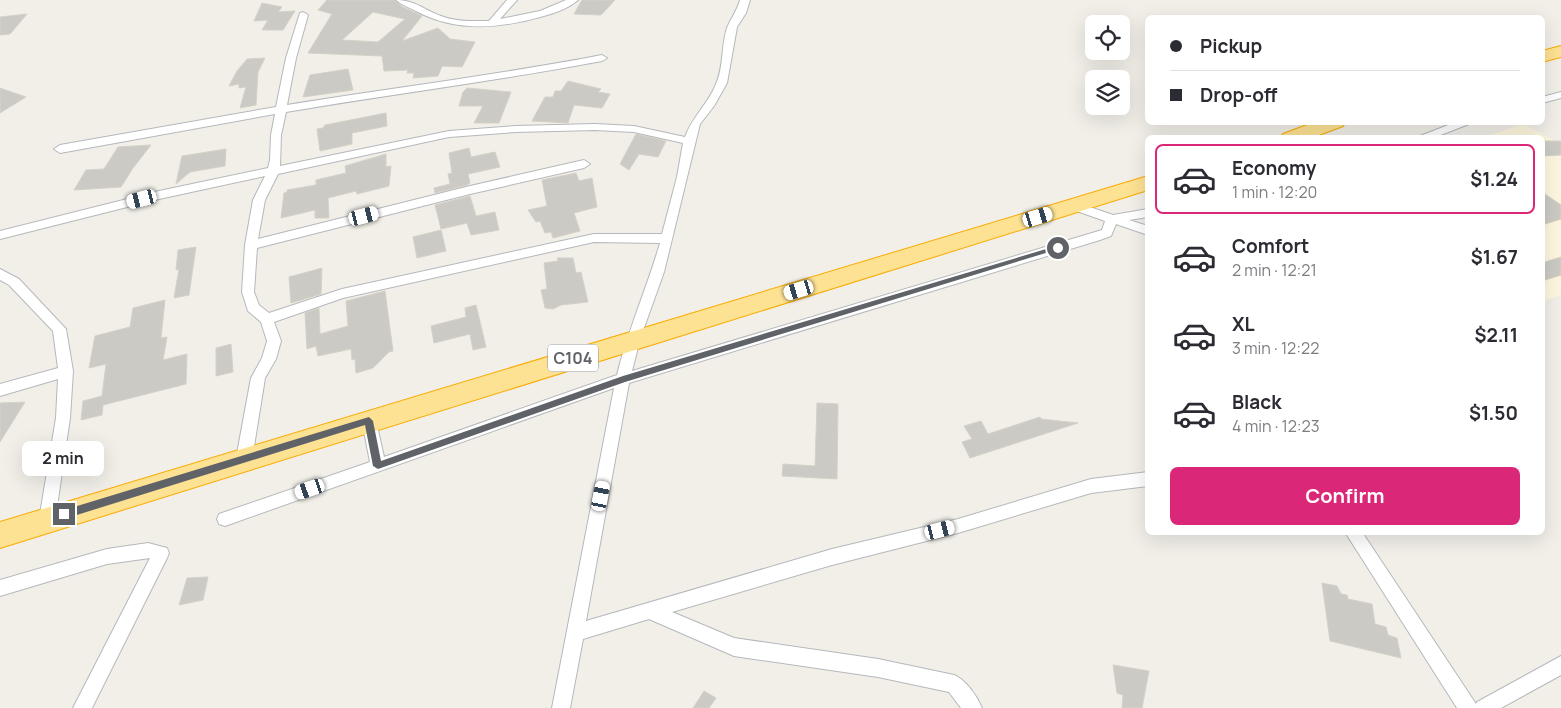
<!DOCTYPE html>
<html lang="en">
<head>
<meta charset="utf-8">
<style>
  body { margin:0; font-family:Manrope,sans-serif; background:#f2f2f3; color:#2b2b33; height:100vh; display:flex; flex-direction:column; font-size:19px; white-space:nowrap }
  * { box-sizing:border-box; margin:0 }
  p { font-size:16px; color:#7c7c81 }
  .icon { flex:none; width:28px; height:28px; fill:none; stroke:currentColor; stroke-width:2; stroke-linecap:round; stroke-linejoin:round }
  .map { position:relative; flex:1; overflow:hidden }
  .details { position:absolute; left:1145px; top:135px; width:400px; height:400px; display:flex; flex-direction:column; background:#fff; border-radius:8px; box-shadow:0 5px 20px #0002 }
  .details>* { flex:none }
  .top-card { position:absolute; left:1145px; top:15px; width:400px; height:110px; border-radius:8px; box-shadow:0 5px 20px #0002; display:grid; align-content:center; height:110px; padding:0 25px; background:#fff }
  .controls { position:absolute; left:1085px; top:15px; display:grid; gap:10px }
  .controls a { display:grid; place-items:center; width:45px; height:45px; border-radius:8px; background:#fff; box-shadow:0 5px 20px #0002; font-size:25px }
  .end { position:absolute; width:22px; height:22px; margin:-11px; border:6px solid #5f6368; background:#fff; box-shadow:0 0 0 2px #fff }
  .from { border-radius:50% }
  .bubble { position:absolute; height:35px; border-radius:8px; background:#fff; box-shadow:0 5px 20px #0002; font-size:16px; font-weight:700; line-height:35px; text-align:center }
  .car { position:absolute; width:15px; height:30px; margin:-15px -8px; border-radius:6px; box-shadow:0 0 4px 1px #0007; background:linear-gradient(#fff 24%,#345 0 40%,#fff 0 76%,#345 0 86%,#fff 0) }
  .top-card b { display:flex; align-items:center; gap:18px; height:48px; font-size:19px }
  .top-card b+b { border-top:1px solid #e1e1e2 }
  .top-card i { width:12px; height:12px; background:#2b2b33 }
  ul { padding:9px 0 0; list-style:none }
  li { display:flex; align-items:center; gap:15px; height:70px; margin:0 10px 8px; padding:0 15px; border:2px solid transparent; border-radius:8px }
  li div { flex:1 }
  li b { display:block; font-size:19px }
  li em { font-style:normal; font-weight:700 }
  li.current { border-color:#db2777 }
  li>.icon { width:45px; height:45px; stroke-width:1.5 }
  .button { display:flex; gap:10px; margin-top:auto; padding:10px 25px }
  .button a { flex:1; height:58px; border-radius:8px; background:#db2777; color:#fff; font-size:20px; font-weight:700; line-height:58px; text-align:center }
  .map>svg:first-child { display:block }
  .commercial { fill:#fef7e0 }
  .building { fill:#cccac5; stroke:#d6d1c6; fill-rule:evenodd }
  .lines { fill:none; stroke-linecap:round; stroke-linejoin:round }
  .street-casing { stroke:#b5b8bc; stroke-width:2 }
  .highway-casing { stroke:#f9ab00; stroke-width:2 }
  .street { fill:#fff; fill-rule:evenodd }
  .highway { fill:#fde293; fill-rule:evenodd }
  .route { fill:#5f6368 }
  .labels { text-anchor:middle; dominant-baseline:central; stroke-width:4; stroke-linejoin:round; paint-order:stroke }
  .shield { fill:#fff; stroke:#8f9295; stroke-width:1 }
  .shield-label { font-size:16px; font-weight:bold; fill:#5f6368 }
</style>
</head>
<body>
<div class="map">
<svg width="1561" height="708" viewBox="0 0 1561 708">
  <rect width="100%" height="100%" fill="#f1efe8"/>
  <!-- commercial -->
  <polygon class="commercial" points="1523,124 1561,144 1561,295 1543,301 1542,138 1482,138"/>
  <!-- building -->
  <g class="building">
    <path d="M327,0H394L403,7L422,16L402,41L438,28L450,39L475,42L462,67L442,66L438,76L413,78L414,73H407L408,70L384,71L382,56L308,53L332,14L318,10ZM373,12L405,19L378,42L342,40Z"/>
    <polygon points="582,0 615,0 601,15 574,14"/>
    <polygon points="262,3 282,7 278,12 295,11 283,30 262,30 268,20 254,21"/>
    <polygon points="27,14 10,34 0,35 0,17"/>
    <polygon points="265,58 258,72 256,105 240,108 246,87 239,88 239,84 229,86 237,71 247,59"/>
    <polygon points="348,69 353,90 303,97 310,75"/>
    <polygon points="568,81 601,89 598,92 610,94 602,108 574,105 568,123 532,121 545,97 553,97 555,91 561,91"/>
    <polygon points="0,88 26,97 0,113"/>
    <polygon points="467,88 511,92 499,123 474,123 483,106 459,106 463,92"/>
    <polygon points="386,113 387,126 352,133 352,144 320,151 317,129 323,128 325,125"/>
    <polygon points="636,134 666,141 658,157 639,154 629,170 620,164"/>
    <polygon points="1542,141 1561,141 1561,155 1542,156"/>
    <polygon points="151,145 133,168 121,187 74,190 86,170 104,169 118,147"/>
    <polygon points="469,148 471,157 495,152 500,167 468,174 470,183 467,185 435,193 434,188 450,184 448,174 452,173 449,153"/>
    <polygon points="226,149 225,166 190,172 176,184 182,156"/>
    <polygon points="386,154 386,167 391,166 389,186 357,194 356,191 328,198 329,218 315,218 315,210 281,218 284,193 287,192 287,190 316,185 316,180 346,173 345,166"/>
    <polygon points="576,173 579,181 592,178 597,207 574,213 580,231 553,238 551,232 545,233 540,221 536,222 528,210 547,206 542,180"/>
    <polygon points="1542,192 1561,205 1561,219 1542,225"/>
    <polygon points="470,196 476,216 495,212 499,230 471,235 467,223 441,229 435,205"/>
    <polygon points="441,230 446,251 417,258 413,237"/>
    <polygon points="196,247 189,295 174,298 179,269 176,270 178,250"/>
    <polygon points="1561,257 1561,275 1542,281 1542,263"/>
    <polygon points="557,258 573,258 576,273 581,272 588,302 561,305 553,309 545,308 541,290 547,289 544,263 558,261"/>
    <polygon points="322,268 321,294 291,303 289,277"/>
    <polygon points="385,291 393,351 389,352 373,368 356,373 355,359 352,360 351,349 318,356 316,346 307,349 305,313 319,308 320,334 348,326 346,301"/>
    <polygon points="165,300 161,338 167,337 163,360 187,354 186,384 103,405 102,415 81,420 83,401 102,396 106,364 89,368 95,336 130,327 133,308"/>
    <polygon points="476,305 486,347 473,350 470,334 434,343 431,326 466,317 465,308"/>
    <polygon points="231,344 233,372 216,376 216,348"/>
    <polygon points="25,402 0,442 0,403"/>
    <polygon points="817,403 838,404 837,479 782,476 783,464 815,466"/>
    <polygon points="1040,417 1041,419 1078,423 970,458 962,442 972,439 964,426 981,421 988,434"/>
    <polygon points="208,577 203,600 179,605 187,578"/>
    <polygon points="1322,583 1337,586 1341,594 1347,595 1348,599 1372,604 1375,624 1386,627 1388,635 1397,638 1401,658 1330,641"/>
    <polygon points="1113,665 1149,671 1142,708 1122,708 1123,695 1117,693"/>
    <polygon points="704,691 716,698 709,708 693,708"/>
  </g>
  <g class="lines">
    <!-- street casing -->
    <g class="street-casing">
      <g id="street">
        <path d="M396,0C415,0 424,10 441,16C456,22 473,21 489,21L507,0H517L500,19L540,11L566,0H578C568,9 552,14 540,17C498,29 455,32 416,11C410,8 402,5 396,0Z"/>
        <path d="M740,0H750L746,13L737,27L727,83L714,106L700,124L664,272L640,339L632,371L1102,230L1105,221L1071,209L1069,206L1071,203L1075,202L1113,215L1148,209V217L1129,220L1148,226V235L1116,224L1111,236L1100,240L629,383L586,621L832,549L958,519L1091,479L1148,472V486L1091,493L958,533L832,565L672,612L734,638L878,659L954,675C966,680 977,696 982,708H961L949,692L878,677L734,656L649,619L583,639L570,708H552L614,388L225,526L219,524L217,519L219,514L370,462L362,421L364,417L369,415L374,417L376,421L384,457L617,375C628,330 647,288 660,243L594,242L343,298L274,322L281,341L276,359L265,378L252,459L249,464L244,465L239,464L236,459L251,378L262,358L267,341L261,322L248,311L242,292L245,245L253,200L265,176L159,199L0,239V231L159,191L268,168L270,160L271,135L275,114L60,153L54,149L60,145L276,107L286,58L300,13L303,12L308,15L296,58L287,105C392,88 498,75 602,55L607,58L602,61C497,81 391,94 286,112L281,135L280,166L449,131L516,126L595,124L634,126L685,137C692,117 708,104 716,84C724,67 721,45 727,28C731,18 737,11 740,0ZM595,130L634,132L683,143L677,177L662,234H594L342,289L269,313L259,305L254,292L257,248L470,194L584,168L590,164L584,160L470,186L258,239L265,200L278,174L449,137L516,132Z"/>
        <polygon points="1561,92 1561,98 1542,103 1542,97"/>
        <polygon points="1456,122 1474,122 1433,138 1415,138"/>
        <polygon points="0,269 19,279 66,329 73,371 70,418 55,520 53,525 47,527 41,525 39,520 56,418 58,379 0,396 0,384 58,368 53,331 9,285 0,280"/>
        <polygon points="1345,532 1362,532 1476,704 1477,702 1561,656 1561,675 1501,708 1457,708"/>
        <polygon points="148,543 167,548 169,553 167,558 92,708 73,708 150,558 107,564 0,596 0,580 107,549"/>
      </g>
    </g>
    <!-- highway casing -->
    <g class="highway-casing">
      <g id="highway">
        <polygon points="1561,46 1561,57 1542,62 1542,51"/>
        <polygon points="1315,122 1345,122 1343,126 1311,138 1280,138 1283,134"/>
        <polygon points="1148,176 1148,190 0,548 0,522"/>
      </g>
    </g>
    <!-- street -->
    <use href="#street" class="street"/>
    <!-- highway -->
    <use href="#highway" class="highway"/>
  </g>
  <!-- route -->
  <polygon class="route" points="1056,246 1062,248 625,382 378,469 373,466 365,425 64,519 60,514 64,510 369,417 373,421 381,461 623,376"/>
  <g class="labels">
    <!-- shield labels -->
    <rect class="shield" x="548" y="344.5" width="50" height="27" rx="4"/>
    <g class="shield-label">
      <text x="573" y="358">C104</text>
    </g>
  </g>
</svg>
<div class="controls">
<a><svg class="icon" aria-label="locate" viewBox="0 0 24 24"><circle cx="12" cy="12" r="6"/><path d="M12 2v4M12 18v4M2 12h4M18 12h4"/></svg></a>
<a><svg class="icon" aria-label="layers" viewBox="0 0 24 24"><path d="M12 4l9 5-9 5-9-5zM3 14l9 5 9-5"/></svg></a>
</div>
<i class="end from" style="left:1058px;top:248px"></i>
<i class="end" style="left:64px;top:514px"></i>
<div class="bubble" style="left:22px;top:441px;width:82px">2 min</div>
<i class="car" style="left:142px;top:199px;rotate:256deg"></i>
<i class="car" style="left:364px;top:216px;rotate:76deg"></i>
<i class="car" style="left:1038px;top:217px;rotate:73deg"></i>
<i class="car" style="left:799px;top:290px;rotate:253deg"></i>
<i class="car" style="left:310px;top:489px;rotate:251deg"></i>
<i class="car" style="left:601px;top:496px;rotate:11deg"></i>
<i class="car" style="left:940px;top:530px;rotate:76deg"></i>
<div class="top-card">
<b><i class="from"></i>Pickup</b>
<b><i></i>Drop-off</b>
</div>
<section class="details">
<ul>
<li class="current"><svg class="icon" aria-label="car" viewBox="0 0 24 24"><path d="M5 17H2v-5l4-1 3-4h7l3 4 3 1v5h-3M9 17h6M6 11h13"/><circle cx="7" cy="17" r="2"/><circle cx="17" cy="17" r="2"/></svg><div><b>Economy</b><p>1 min · 12:20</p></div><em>$1.24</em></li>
<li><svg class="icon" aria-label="car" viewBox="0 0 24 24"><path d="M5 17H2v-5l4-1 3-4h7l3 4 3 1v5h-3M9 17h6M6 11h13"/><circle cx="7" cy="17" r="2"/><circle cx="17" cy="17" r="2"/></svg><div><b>Comfort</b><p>2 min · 12:21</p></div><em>$1.67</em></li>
<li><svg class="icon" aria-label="car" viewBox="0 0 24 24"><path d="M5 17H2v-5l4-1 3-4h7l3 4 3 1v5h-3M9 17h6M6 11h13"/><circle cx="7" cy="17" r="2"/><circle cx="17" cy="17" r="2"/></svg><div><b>XL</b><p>3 min · 12:22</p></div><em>$2.11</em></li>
<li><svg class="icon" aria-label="car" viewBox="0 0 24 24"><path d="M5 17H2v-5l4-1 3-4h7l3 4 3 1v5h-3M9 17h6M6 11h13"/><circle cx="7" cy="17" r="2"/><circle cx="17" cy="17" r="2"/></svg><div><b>Black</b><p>4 min · 12:23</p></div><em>$1.50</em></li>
</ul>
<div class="button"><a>Confirm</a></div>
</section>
</div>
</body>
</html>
